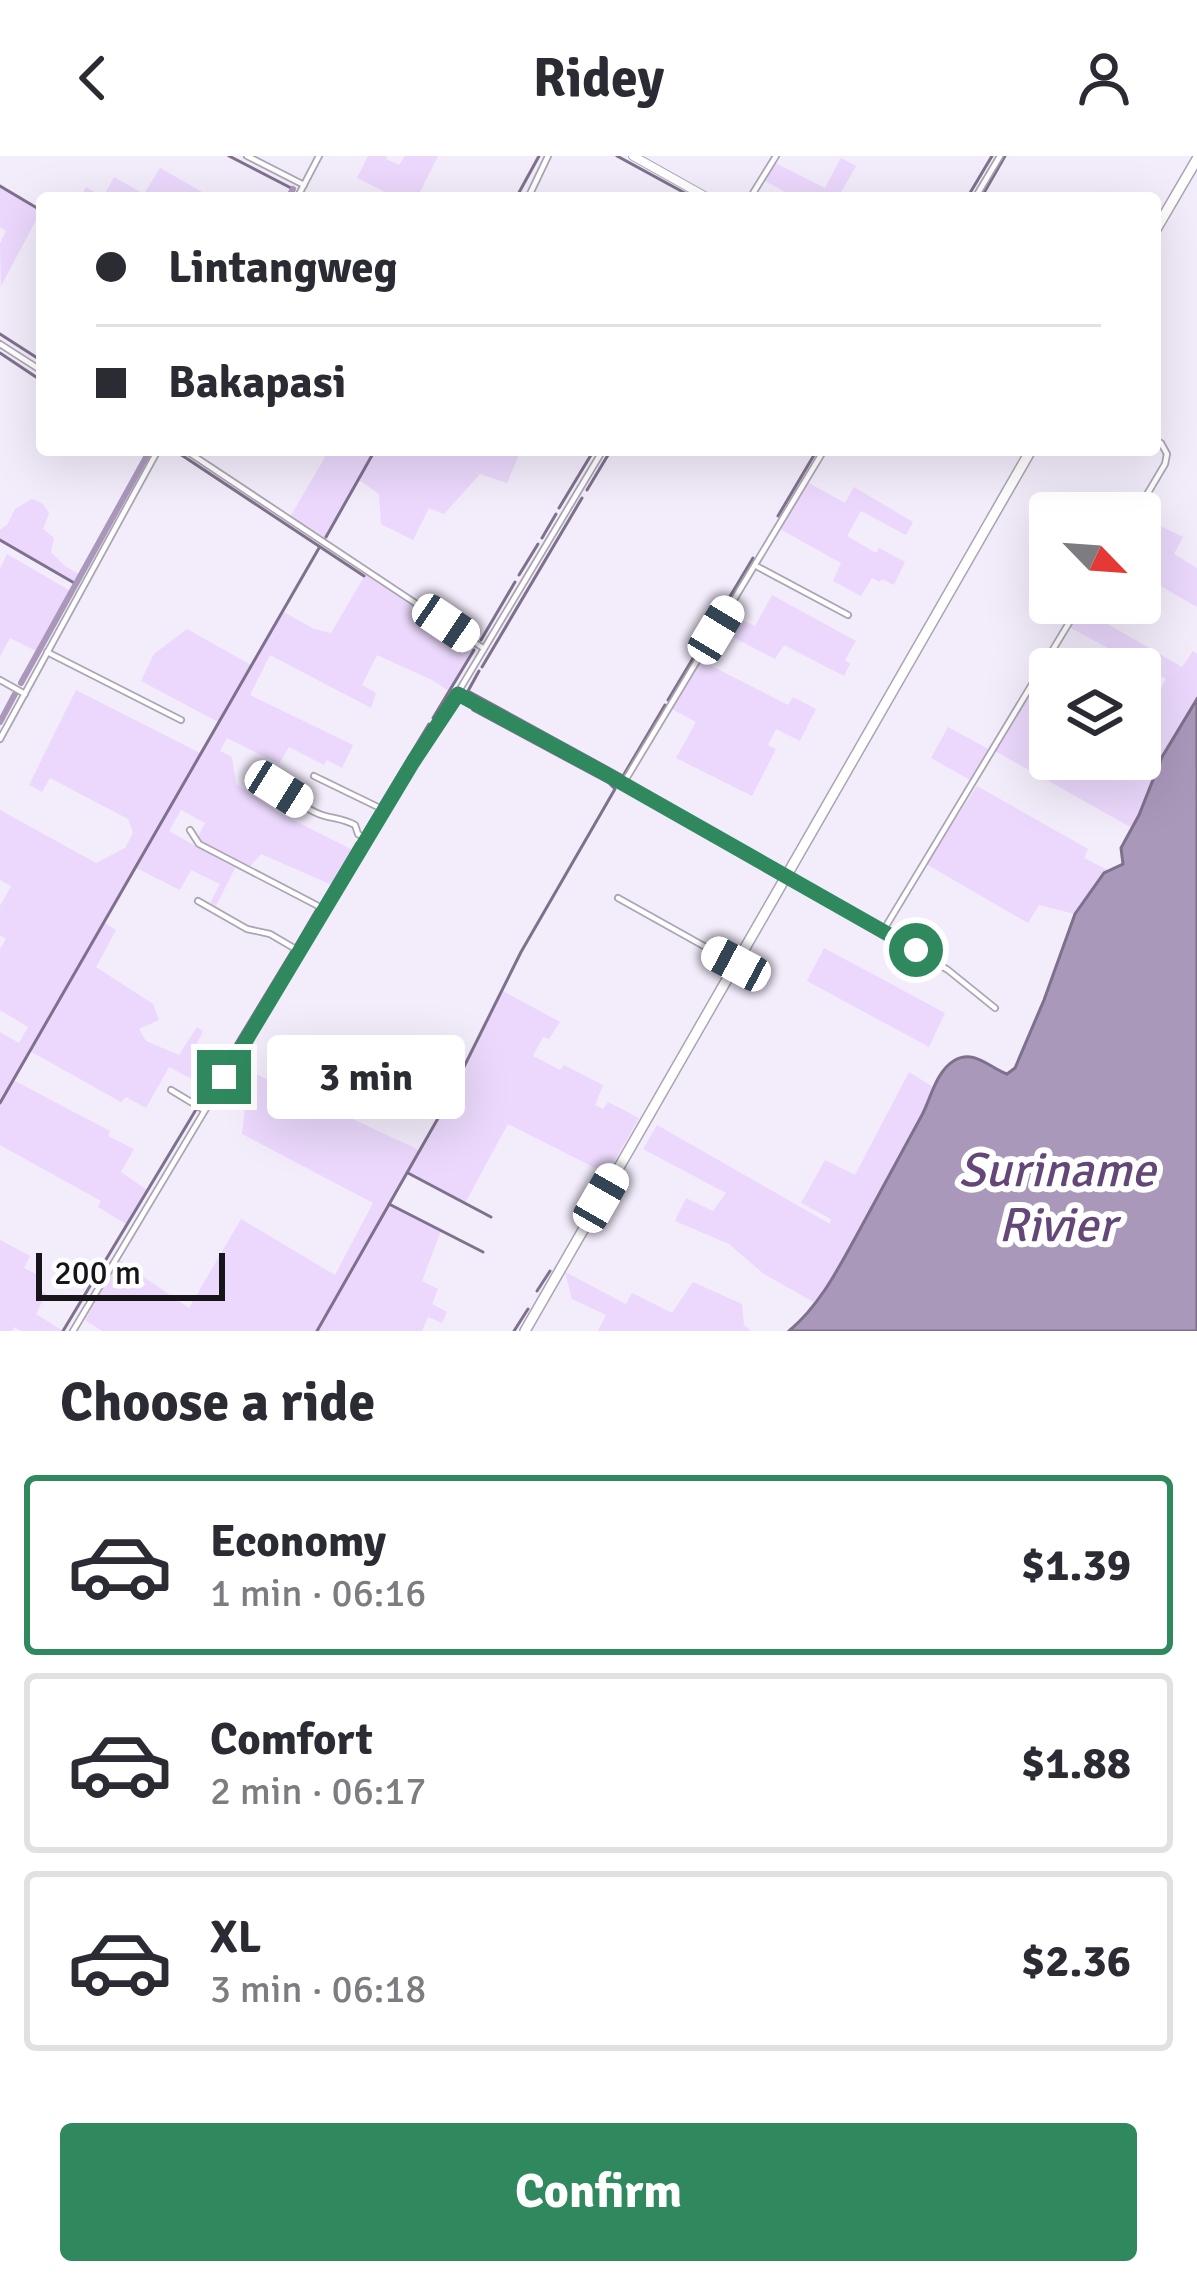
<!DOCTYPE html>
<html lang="en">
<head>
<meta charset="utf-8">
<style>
  body { margin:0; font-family:Signika,sans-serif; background:#f7f7f7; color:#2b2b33; height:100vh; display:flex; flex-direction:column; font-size:45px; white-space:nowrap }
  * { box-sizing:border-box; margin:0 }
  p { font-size:39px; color:#7c7c81 }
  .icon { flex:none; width:66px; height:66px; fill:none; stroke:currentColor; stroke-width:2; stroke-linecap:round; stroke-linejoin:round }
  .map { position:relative; height:1175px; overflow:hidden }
  .sheet { display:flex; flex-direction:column; background:#fff; flex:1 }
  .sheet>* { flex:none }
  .hud { position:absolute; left:36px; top:36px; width:1125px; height:264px; border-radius:12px; box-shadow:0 12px 48px #0002; display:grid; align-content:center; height:264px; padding:0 60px; background:#fff }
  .needle { width:78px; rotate:115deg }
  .buttons { position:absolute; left:1029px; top:336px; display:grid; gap:24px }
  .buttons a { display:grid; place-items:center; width:132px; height:132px; border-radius:12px; background:#fff; box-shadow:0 12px 48px #0002; font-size:60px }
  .scale { position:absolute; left:36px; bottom:30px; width:189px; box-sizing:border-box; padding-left:12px; border:6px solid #17151a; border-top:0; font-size:33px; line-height:42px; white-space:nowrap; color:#17151a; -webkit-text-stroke:9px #fff; paint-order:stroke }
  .end { position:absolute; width:54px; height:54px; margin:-27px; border:15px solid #30895e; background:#fff; box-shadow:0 0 0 6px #fff }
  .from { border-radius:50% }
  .bubble { position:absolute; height:84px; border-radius:12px; background:#fff; box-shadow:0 12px 48px #0002; font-size:39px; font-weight:800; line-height:84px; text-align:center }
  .car { position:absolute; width:36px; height:72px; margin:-36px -18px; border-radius:15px; box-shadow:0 0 9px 3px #0007; background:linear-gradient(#fff 24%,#345 0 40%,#fff 0 76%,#345 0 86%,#fff 0) }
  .hud b { display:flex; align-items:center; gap:42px; height:114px; font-size:45px }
  .hud b+b { border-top:3px solid #e1e1e2 }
  .hud i { width:30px; height:30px; background:#2b2b33 }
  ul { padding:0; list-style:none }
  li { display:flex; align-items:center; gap:36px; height:180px; margin:0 24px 18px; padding:0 36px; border:6px solid #e1e1e2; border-radius:12px }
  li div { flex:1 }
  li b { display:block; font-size:45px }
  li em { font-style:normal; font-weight:800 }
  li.selected { border-color:#30895e }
  li>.icon { width:108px; height:108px; stroke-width:1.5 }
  h2 { padding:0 60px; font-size:54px; line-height:144px }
  .cta { display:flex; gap:24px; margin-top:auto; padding:24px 60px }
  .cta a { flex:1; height:138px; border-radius:12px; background:#30895e; color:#fff; font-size:48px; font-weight:800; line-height:138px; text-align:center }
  header { display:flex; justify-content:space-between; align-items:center; height:156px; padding:0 60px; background:#fff; font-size:54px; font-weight:800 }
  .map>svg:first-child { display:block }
  .green { fill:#ebd8fc }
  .water { fill:#aa98bb; stroke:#7e718b; stroke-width:3 }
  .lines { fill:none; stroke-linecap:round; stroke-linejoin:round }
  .stream { stroke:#7e718b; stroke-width:3 }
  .canal { stroke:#aa98bb; stroke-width:6 }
  .street-casing { stroke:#aba4b2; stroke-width:8 }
  .secondary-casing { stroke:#aba4b2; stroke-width:10 }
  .primary-casing { stroke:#aba4b2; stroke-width:12 }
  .street { stroke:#fff; stroke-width:4.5 }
  .secondary { stroke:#fff; stroke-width:8 }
  .primary { stroke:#fff; stroke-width:9 }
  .route { stroke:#30895e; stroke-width:15 }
  .labels { text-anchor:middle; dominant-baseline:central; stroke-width:12; stroke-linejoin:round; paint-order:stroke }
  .water-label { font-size:48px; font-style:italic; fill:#624778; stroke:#fff }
</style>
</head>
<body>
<header><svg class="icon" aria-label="back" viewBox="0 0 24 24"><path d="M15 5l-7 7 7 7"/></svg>Ridey<svg class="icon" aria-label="person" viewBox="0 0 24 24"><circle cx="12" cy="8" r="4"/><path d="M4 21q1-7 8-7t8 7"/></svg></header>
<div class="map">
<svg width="1197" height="1175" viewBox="0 0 1197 1175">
  <rect width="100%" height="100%" fill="#f3ecfb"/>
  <!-- green -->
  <g class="green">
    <polygon points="368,0 387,0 386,3 399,9 405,0 438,0 417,42 397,42 357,22"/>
    <polygon points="841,2 856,10 839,40 842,42 785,42 787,37 765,25 775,7 825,32"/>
    <polygon points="160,12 204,37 201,42 80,42 86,31 103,41 114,21 144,38"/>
    <polygon points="0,30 41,55 1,130 0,88 6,75 0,71"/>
    <polygon points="315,294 521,294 507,327 480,318 444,358 429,352 413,384 381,368 379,338 359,324 324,383 290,361 325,301"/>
    <polygon points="807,326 845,347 854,331 913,366 906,379 861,355 847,380 876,397 879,392 905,406 894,429 882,423 879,426 872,422 861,440 833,425 841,407 780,373"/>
    <polygon points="32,343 43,348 49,357 43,373 54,382 51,396 66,411 81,419 76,428 0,384 0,374 8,368 15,353"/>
    <polygon points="1150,365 1183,381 1174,398 1197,412 1197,451 1140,418 1140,397"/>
    <polygon points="7,398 72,436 38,496 10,482 0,500 0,413"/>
    <polygon points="367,416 477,490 449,535 432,524 377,499 362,529 376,537 371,552 270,499 250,539 353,589 342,612 327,604 324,609 289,591 279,608 227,582 220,595 232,601 236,628 281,658 353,694 332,729 261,698 248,713 202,688 198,681 205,667 181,654 169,675 235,712 216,750 210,747 220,728 191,714 180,734 136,712 103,766 116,774 96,811 153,848 159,864 139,873 146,885 179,899 197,871 203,875 196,890 224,907 209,932 169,911 146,952 126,941 121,946 30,895 13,924 110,975 108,980 134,993 121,1016 147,1034 126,1068 98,1051 101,1045 0,989 0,876 19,887 28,871 0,854 0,793 6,783 0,779 0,750 11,730 0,724 0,654 96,707 125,692 133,677 128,663 50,622 42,636 29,629 76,534 200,597 218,566 141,525 154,498 187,473 251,509 282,455 314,473 331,477"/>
    <polygon points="772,439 856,485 845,504 850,508 844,520 784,489 775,503 719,474 728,458 755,470"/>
    <polygon points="1080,452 1182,511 1193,495 1197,498 1197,543 1162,601 1132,672 995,595 1041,518 1050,523 1050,603 1140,603 1140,567 1166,523 1069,471"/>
    <polygon points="700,504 788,549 793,541 816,553 800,585 776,573 768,589 776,593 752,640 676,602 696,566 670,552"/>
    <polygon points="948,571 990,594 972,625 931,602"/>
    <polygon points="977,630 1088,693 1084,702 1108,714 1075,758 1039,749 1028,767 926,708"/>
    <polygon points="824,792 945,857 929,891 807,825"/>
    <polygon points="501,834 560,866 549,883 543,881 533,900 560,914 564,909 603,929 595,949 603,953 608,946 639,962 607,1018 508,968 465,1047 407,1017 389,1048 441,1075 422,1125 438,1133 432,1148 447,1156 442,1167 428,1161 422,1175 102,1175 85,1164 119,1104 189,1152 241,1063 335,1119 373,1047 242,978 245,951 220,938 237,909 419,994 441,957"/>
    <polygon points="909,916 933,931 926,952 817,1148 764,1118 729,1088 675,1065 686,1042 713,1055 726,1037 643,993 657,969 830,1068 831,1063 801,1047 825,1004 855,1019"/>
    <polygon points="0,1084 30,1100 24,1112 40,1120 35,1132 46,1138 36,1158 63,1175 22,1175 14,1171 12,1175 0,1175"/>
    <polygon points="565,1116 626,1148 632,1137 672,1157 693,1126 742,1148 744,1169 751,1175 598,1175 606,1159 572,1143"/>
  </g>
  <!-- water -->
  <path class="water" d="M1197,543V1175H789C821,1148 839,1111 859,1075C880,1037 901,998 922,959C931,942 936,915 955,904C974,893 990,912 1007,918L1015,912L1044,844L1075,758L1104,717L1123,708L1121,692L1139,659L1162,601Z"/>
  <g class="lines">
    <!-- stream -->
    <g class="stream">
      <polyline points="229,0 293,33"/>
      <polyline points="617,0 694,42"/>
      <polyline points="0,30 42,55"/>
      <polyline points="516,42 539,0"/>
      <polyline points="967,42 992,0"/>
      <polyline points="981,42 1005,0"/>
      <polyline points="0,178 42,205"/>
      <polyline points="0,197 42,225"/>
      <polyline points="146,294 149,296"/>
      <polyline points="174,294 364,420"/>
      <polyline points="587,334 611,294"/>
      <polyline points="559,352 594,294"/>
      <polyline points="778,360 817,294"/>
      <polyline points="326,381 375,294"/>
      <polyline points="542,382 556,358"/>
      <polyline points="0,384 76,428"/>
      <polyline points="519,419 538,388"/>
      <polyline points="481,484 515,426"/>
      <polyline points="482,511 582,342"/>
      <polyline points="479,515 468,535 623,620 665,549"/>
      <polyline points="668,544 753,402"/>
      <polyline points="433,562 474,494"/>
      <polyline points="380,649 429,568"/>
      <polyline points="363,678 376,656"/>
      <polyline points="321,748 357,687"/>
      <polyline points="296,789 317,753"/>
      <polyline points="209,932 292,795"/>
      <polyline points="0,947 319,392"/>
      <polyline points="408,1017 491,1061"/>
      <polyline points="389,1048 483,1096"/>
      <polyline points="537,1135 550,1115"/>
      <polyline points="63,1175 197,952"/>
      <polyline points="317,1175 441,957 521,796 615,633 609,627 473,554"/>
      <polyline points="514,1175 528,1153"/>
    </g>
    <!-- canal -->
    <g class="canal">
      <polyline points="288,42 293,33"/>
      <polyline points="21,527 149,296"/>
      <polyline points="0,566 15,538"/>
    </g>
    <!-- street casing -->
    <g class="street-casing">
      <g id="street">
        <polyline points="247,0 304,29"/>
        <polyline points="297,42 319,0"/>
        <polyline points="528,42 548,0"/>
        <polyline points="750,42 776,0"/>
        <polyline points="975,42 1000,0"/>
        <polyline points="0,188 42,215"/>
        <polyline points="185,294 483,492"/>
        <polyline points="1136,357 1165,308 1167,298 1161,287 1155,284"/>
        <polyline points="758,411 848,459"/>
        <polyline points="47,496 181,564"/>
        <polyline points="0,524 25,538"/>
        <polyline points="457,538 606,618 783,719"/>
        <polyline points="0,583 158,294"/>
        <polyline points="314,620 384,654"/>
        <polyline points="623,628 824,294"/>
        <path d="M279,633C293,642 309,656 325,660C337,663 344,663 355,669L358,678L366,683"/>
        <polyline points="190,674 199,688 324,753"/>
        <polyline points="786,723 883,775 948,814 995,852"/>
        <polyline points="618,742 736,808"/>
        <polyline points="198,745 247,773 270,778 299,795"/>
        <polyline points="883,775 1081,447"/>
        <polyline points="171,934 204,954"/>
        <polyline points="73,1175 436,568 457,538 603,294"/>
      </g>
    </g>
    <!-- secondary casing -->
    <g class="secondary-casing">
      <polyline id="secondary" points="633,0 708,42"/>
    </g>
    <!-- primary casing -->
    <g class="primary-casing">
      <g id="primary">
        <polyline points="1155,75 1197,3"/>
        <polyline points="525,1175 1031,294"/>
      </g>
    </g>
    <!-- street -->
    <use href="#street" class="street"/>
    <!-- secondary -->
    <use href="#secondary" class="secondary"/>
    <!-- primary -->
    <use href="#primary" class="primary"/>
  </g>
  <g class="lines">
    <!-- route -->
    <polyline class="route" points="224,921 413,606 458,538 606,618 916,794"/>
  </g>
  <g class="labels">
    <!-- water labels -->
    <g class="water-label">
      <text x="1057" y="1014">Suriname<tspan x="1057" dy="55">Rivier</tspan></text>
    </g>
  </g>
</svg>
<div class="buttons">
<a><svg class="needle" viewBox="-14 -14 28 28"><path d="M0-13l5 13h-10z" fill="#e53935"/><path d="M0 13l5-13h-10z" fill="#7c7c81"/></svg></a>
<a><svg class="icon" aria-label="layers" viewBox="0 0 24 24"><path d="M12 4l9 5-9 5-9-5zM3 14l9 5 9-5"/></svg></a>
</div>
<div class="scale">200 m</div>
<i class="end from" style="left:916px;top:794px"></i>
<i class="end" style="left:224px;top:921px"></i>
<div class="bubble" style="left:267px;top:879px;width:198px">3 min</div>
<i class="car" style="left:446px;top:467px;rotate:124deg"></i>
<i class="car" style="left:716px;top:474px;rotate:31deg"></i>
<i class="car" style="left:279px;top:633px;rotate:122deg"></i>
<i class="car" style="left:736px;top:808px;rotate:298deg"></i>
<i class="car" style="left:601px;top:1042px;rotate:30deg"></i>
<div class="hud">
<b><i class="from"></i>Lintangweg</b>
<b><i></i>Bakapasi</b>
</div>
</div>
<section class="sheet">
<h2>Choose a ride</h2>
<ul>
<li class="selected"><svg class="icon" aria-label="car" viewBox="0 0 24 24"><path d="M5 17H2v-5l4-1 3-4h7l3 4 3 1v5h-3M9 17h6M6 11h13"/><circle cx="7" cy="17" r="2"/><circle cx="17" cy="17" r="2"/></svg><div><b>Economy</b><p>1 min · 06:16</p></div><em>$1.39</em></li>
<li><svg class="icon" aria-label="car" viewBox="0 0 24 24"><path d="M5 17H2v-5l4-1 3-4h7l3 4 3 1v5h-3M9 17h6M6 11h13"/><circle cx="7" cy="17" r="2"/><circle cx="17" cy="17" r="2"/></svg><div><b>Comfort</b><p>2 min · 06:17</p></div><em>$1.88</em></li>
<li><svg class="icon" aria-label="car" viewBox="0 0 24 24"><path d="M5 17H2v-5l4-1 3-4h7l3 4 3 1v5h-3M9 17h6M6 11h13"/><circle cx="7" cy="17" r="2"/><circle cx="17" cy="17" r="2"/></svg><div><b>XL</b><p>3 min · 06:18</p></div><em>$2.36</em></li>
</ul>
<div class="cta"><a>Confirm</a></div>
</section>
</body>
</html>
